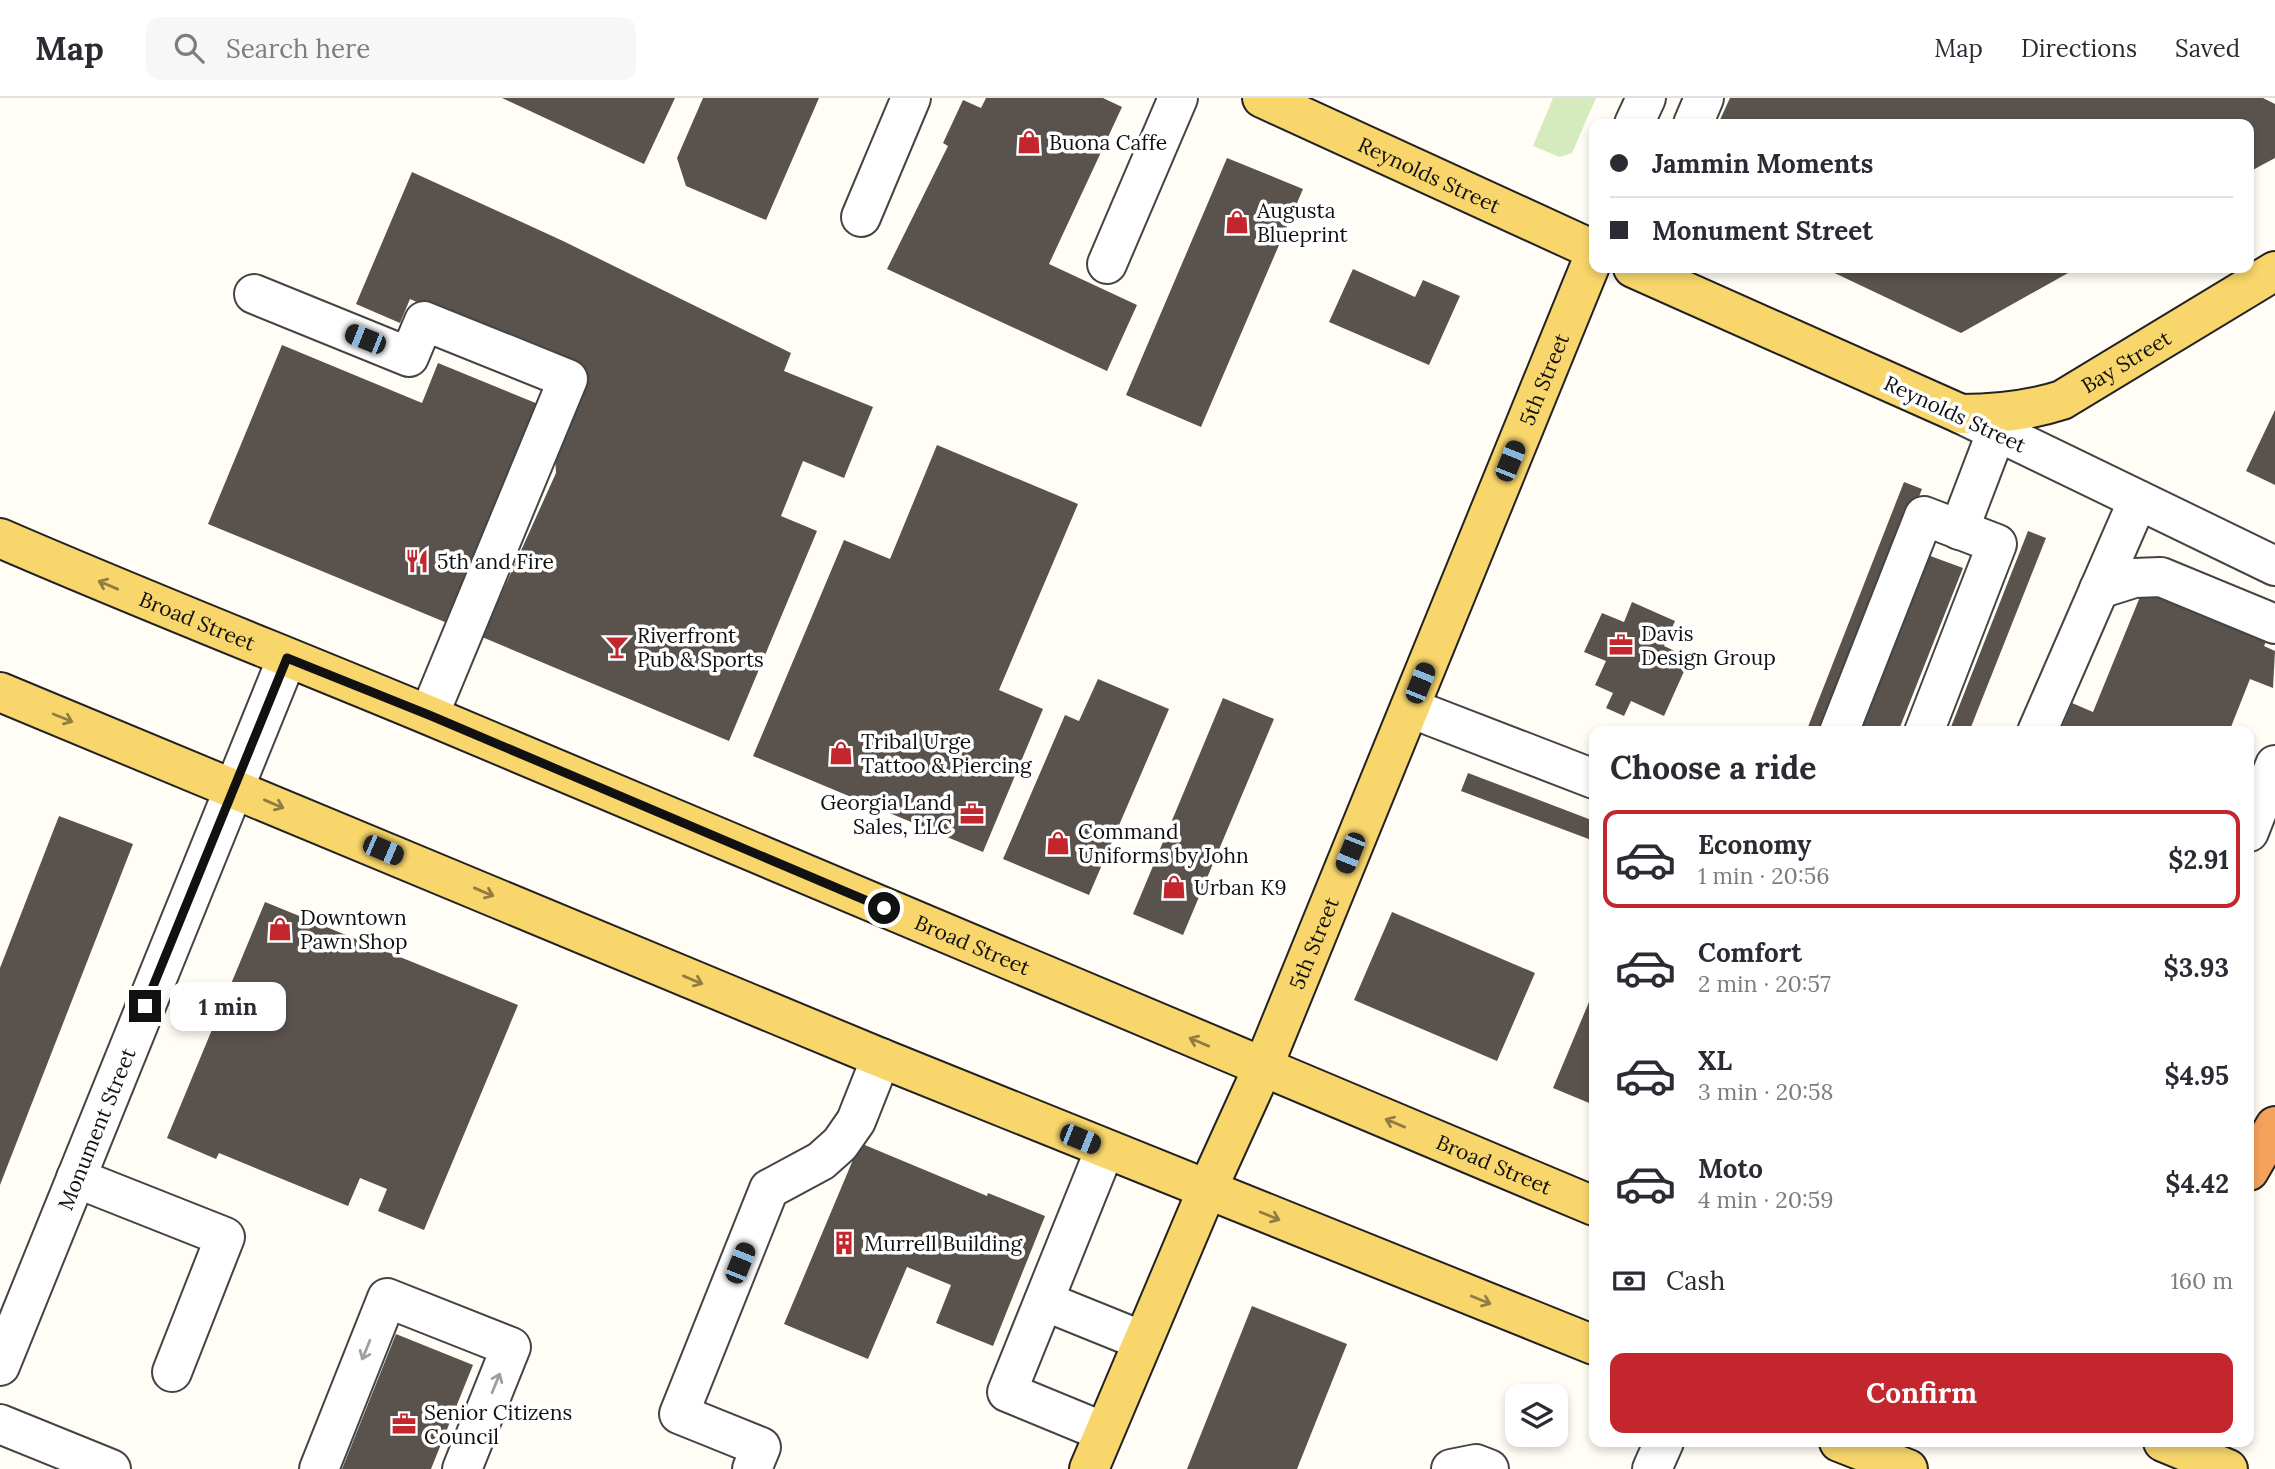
<!DOCTYPE html>
<html lang="en">
<head>
<meta charset="utf-8">
<style>
  body { margin:0; font-family:Lora,serif; background:#f7f7f7; color:#2b2b33; height:100vh; display:flex; flex-direction:column; font-size:26px; white-space:nowrap }
  * { box-sizing:border-box; margin:0 }
  p { font-size:23px; color:#7c7c81 }
  .icon { flex:none; width:38px; height:38px; fill:none; stroke:currentColor; stroke-width:2; stroke-linecap:round; stroke-linejoin:round }
  .map { position:relative; flex:1; overflow:hidden }
  .sheet { position:absolute; left:1589px; top:628px; width:665px; height:721px; display:flex; flex-direction:column; background:#fff; border-radius:14px; box-shadow:0 4px 10px #0003 }
  .sheet>* { flex:none }
  .hud { position:absolute; left:1589px; top:21px; width:665px; height:154px; border-radius:14px; box-shadow:0 4px 10px #0003; display:grid; align-content:center; height:154px; padding:0 21px; background:#fff }
  .controls { position:absolute; left:1505px; top:1286px; display:grid; gap:14px }
  .controls a { display:grid; place-items:center; width:63px; height:63px; border-radius:14px; background:#fff; box-shadow:0 4px 10px #0003; font-size:35px }
  .end { position:absolute; width:32px; height:32px; margin:-16px; border:9px solid #111; background:#fff; box-shadow:0 0 0 4px #fff }
  .from { border-radius:50% }
  .bubble { position:absolute; height:49px; border-radius:14px; background:#fff; box-shadow:0 4px 10px #0003; font-size:23px; font-weight:800; line-height:49px; text-align:center }
  .car { position:absolute; width:21px; height:42px; margin:-21px -10px; border-radius:9px; box-shadow:0 0 5px 2px #0007; background:linear-gradient(#222 24%,#8ab4d8 0 40%,#222 0 76%,#8ab4d8 0 86%,#222 0) }
  .hud b { display:flex; align-items:center; gap:24px; height:66px; font-size:26px }
  .hud b+b { border-top:2px solid #e1e1e2 }
  .hud i { width:18px; height:18px; background:#2b2b33 }
  ul { padding:0; list-style:none }
  li { display:flex; align-items:center; gap:21px; height:98px; margin:0 14px 10px; padding:0 7px; border:4px solid transparent; border-radius:14px }
  li div { flex:1 }
  li b { display:block; font-size:26px }
  li em { font-style:normal; font-weight:800 }
  li.on { border-color:#c4262e }
  li>.icon { width:63px; height:63px; stroke-width:1.5 }
  h2 { padding:0 21px; font-size:32px; line-height:84px }
  .pay { display:flex; align-items:center; gap:18px; height:77px; padding:0 21px; font-size:26px }
  .pay p { margin-inline-start:auto }
  .primary-button { display:flex; gap:14px; margin-top:auto; padding:14px 21px }
  .primary-button a { flex:1; height:80px; border-radius:14px; background:#c4262e; color:#fff; font-size:28px; font-weight:800; line-height:80px; text-align:center }
  header { display:flex; align-items:center; gap:42px; box-sizing:border-box; height:98px; padding:0 35px; background:#fff; border-bottom:2px solid #e1e1e2 }
  header strong { font-size:33px }
  nav { display:flex; gap:38px; margin-inline-start:auto; font-size:24px }
  .search { width:490px; height:63px; background:#f7f7f7; display:flex; align-items:center; gap:18px; box-sizing:border-box; padding:0 24px; border-radius:14px; color:#7c7c81; font-size:26px }
  .map>svg:first-child { display:block }
  .green { fill:#d5ebbd }
  .building { fill:#5a524d }
  .lines { fill:none; stroke-linecap:round; stroke-linejoin:round }
  .minor-casing { stroke:#444; stroke-width:42 }
  .major-casing { stroke:#222; stroke-width:42 }
  .highway-casing { stroke:#222; stroke-width:42 }
  .minor { stroke:#fff; stroke-width:38 }
  .major { stroke:#f9d66b; stroke-width:38 }
  .highway { stroke:#f5a25d; stroke-width:38 }
  .oneway { stroke:#917d42 }
  .oneway2 { stroke:#a0a0a0 }
  .route { stroke:#111; stroke-width:9 }
  .labels { text-anchor:middle; dominant-baseline:central; stroke-width:7; stroke-linejoin:round; paint-order:stroke }
  .poi-label { font-size:21px; fill:#111; stroke:#fff; text-anchor:start }
  .street-label { font-size:21px; fill:#111; stroke:#fff }
</style>
</head>
<body>
<header>
<strong>Map</strong>
<div class="search"><svg class="icon" aria-label="search" viewBox="0 0 24 24"><circle cx="10" cy="10" r="6"/><path d="M15 15l6 6"/></svg>Search here</div>
<nav><a>Map</a><a>Directions</a><a>Saved</a></nav>
</header>
<div class="map">
<svg width="2275" height="1371" viewBox="0 0 2275 1371">
  <rect width="100%" height="100%" fill="#fffdf5"/>
  <!-- green -->
  <polygon class="green" points="1553,0 1596,0 1572,55 1560,59 1533,48"/>
  <!-- building -->
  <g class="building">
    <polygon points="502,0 675,0 644,66"/>
    <polygon points="703,0 819,0 766,122 686,88 677,60"/>
    <polygon points="986,0 1103,0 1122,9 1049,166 1137,207 1107,273 887,171 948,48 943,45 963,2 981,10"/>
    <polygon points="1730,0 2263,0 2275,6 2275,60 2249,74 2249,26 1718,26"/>
    <polygon points="1227,60 1303,91 1201,329 1126,297"/>
    <polygon points="412,74 563,143 791,255 784,273 873,309 844,380 803,363 781,418 817,433 729,643 482,539 556,375 554,340 580,276 410,201 400,225 356,206"/>
    <polygon points="1824,170 2077,170 1961,235"/>
    <polygon points="1353,171 1415,199 1423,182 1460,198 1429,267 1329,224"/>
    <polygon points="282,247 422,305 438,265 543,308 452,527 208,426"/>
    <polygon points="2275,312 2275,387 2246,373"/>
    <polygon points="937,347 1078,406 999,592 1043,611 983,754 753,658 844,442 890,461"/>
    <polygon points="1904,384 1922,391 1827,634 1806,634"/>
    <polygon points="2028,433 2046,440 1969,634 1949,634"/>
    <polygon points="1925,456 1963,470 1898,634 1854,634"/>
    <polygon points="2144,489 2268,539 2264,548 2275,553 2273,590 2250,581 2229,634 2060,634 2072,605 2093,614"/>
    <polygon points="1632,504 1675,523 1664,548 1690,560 1664,618 1631,603 1624,618 1606,610 1613,595 1595,587 1606,563 1584,554 1602,515 1624,524"/>
    <polygon points="1098,581 1169,611 1089,797 1003,761 1065,617 1079,623"/>
    <polygon points="1223,600 1274,621 1183,837 1133,816"/>
    <polygon points="1468,675 1594,723 1594,743 1461,693"/>
    <polygon points="59,718 133,746 0,1087 0,870"/>
    <polygon points="265,804 518,907 424,1132 378,1113 387,1091 360,1080 348,1108 219,1055 216,1061 167,1040"/>
    <polygon points="1392,814 1535,875 1497,963 1354,902"/>
    <polygon points="1594,892 1594,1007 1553,990"/>
    <polygon points="860,1045 987,1098 988,1095 1045,1118 993,1248 936,1225 951,1187 907,1169 868,1261 784,1226"/>
    <polygon points="1252,1208 1347,1246 1297,1371 1187,1371"/>
    <polygon points="396,1236 473,1267 431,1371 342,1371"/>
  </g>
  <g class="lines">
    <!-- minor casing -->
    <g class="minor-casing">
      <g id="minor">
        <polyline points="1634,26 1646,0"/>
        <polyline points="1693,26 1704,0"/>
        <polyline points="861,119 911,0"/>
        <polyline points="1107,166 1178,0"/>
        <polyline points="254,196 409,259 424,223 568,281 429,617"/>
        <polyline points="1961,316 2275,468"/>
        <polyline points="1959,432 1996,335"/>
        <polyline points="2099,491 2134,480 2161,479 2275,526"/>
        <polyline points="1410,610 1594,681"/>
        <polyline points="1839,634 1924,418 1997,446 1924,634"/>
        <polyline points="2037,634 2138,402"/>
        <polyline points="2249,734 2275,667"/>
        <polyline points="76,1080 225,1139 172,1274"/>
        <polyline points="1044,1203 1143,1243"/>
        <path id="s1" d="M0,1268L287,560"/>
        <polyline points="0,1326 111,1371"/>
        <polyline points="1104,1334 1007,1294 1105,1051"/>
        <polyline points="319,1371 387,1200 511,1249 462,1371"/>
        <polyline points="752,1371 761,1349 679,1316 769,1091 821,1063 840,1046 856,1023 881,960"/>
        <polyline points="1451,1371 1476,1366 1489,1371"/>
        <polyline points="1652,1371 1664,1344"/>
      </g>
    </g>
    <!-- major casing -->
    <g class="major-casing">
      <g id="major">
        <path id="s2" d="M1262,0L1594,152"/>
        <path id="s3" d="M1633,170L1961,316C1997,316 2028,313 2062,302L2275,173"/>
        <path id="s4" d="M0,440C143,502 289,559 433,619C821,782 1207,946 1594,1108"/>
        <polyline points="0,594 881,960 1594,1247"/>
        <polyline points="1839,1344 1908,1371"/>
        <polyline points="2163,1344 2228,1371"/>
        <path id="s5" d="M1089,1371L1207,1092L1263,969L1594,158"/>
      </g>
    </g>
    <!-- highway casing -->
    <g class="highway-casing">
      <polyline id="highway" points="2249,1073 2275,1028"/>
    </g>
    <!-- minor -->
    <use href="#minor" class="minor"/>
    <!-- major -->
    <use href="#major" class="major"/>
    <!-- highway -->
    <use href="#highway" class="highway"/>
  </g>
  <!-- one-way arrows -->
  <defs><path id="oneway-shaft" d="M-6 0H5M1.5-3L5.5 0L1.5 3" fill="none" stroke-width="1.6" stroke-linecap="round" stroke-linejoin="round" transform="scale(1.75)"/></defs>
  <g class="oneway">
    <use href="#oneway-shaft" transform="translate(108 487) rotate(-157)"/>
    <use href="#oneway-shaft" transform="translate(63 620) rotate(22)"/>
    <use href="#oneway-shaft" transform="translate(274 706) rotate(23)"/>
    <use href="#oneway-shaft" transform="translate(484 794) rotate(23)"/>
    <use href="#oneway-shaft" transform="translate(693 882) rotate(23)"/>
    <use href="#oneway-shaft" transform="translate(1199 944) rotate(-157)"/>
    <use href="#oneway-shaft" transform="translate(1395 1025) rotate(-157)"/>
    <use href="#oneway-shaft" transform="translate(1270 1118) rotate(22)"/>
    <use href="#oneway-shaft" transform="translate(1481 1202) rotate(22)"/>
  </g>
  <g class="oneway2">
    <use href="#oneway-shaft" transform="translate(366 1252) rotate(112)"/>
    <use href="#oneway-shaft" transform="translate(496 1285) rotate(-68)"/>
  </g>
  <g class="lines">
    <!-- route -->
    <polyline class="route" points="145,908 287,560 429,617 884,810"/>
  </g>
  <!-- icons -->
  <defs>
    <g id="shop-bare" transform="scale(1.89)"><path d="M-5-2.5h2.3a2.7 3.5 0 0 1 5.4 0H5L5.5 6h-11ZM-1.5-2.5h3a1.5 2.3 0 0 0-3 0Z" fill="#c4262e" stroke="#fff" stroke-width="2.5" paint-order="stroke"/></g>
    <g id="restaurant-bare" transform="scale(1.89)"><path d="M-5-6h1v4h1v-4h1v4h1v-4h1v5L-1.5 .5V6h-2V.5L-5-1ZM5-6V6H3V1.5H1.5Q1.5-4 5-6Z" fill="#c4262e" stroke="#fff" stroke-width="2.5" paint-order="stroke"/></g>
    <g id="office-bare" transform="scale(1.89)"><path d="M-6-3h4V-5.5h4V-3h4V5H-6ZM-1-4.5V-3h2v-1.5ZM-6 0V1H6V0Z" fill="#c4262e" stroke="#fff" stroke-width="2.5" paint-order="stroke"/></g>
    <g id="bar-bare" transform="scale(1.89)"><path d="M-6-5H6L.8 .8V4.5H3.5V6h-7V4.5H-.8V.8Z" fill="#c4262e" stroke="#fff" stroke-width="2.5" paint-order="stroke"/></g>
    <g id="building-bare" transform="scale(1.89)"><path d="M-4-6H4V6H1V3H-1V6H-4ZM-2.5-4.3h1.7v1.8h-1.7ZM.8-4.3h1.7v1.8H.8ZM-2.5-1h1.7V.8h-1.7ZM.8-1h1.7V.8H.8Z" fill="#c4262e" stroke="#fff" stroke-width="2.5" paint-order="stroke"/></g>
  </defs>
  <g fill-rule="evenodd">
    <use href="#shop-bare" x="1029" y="44"/>
    <use href="#shop-bare" x="1237" y="124"/>
    <use href="#restaurant-bare" x="417" y="463"/>
    <use href="#office-bare" x="1621" y="547"/>
    <use href="#bar-bare" x="617" y="549"/>
    <use href="#shop-bare" x="841" y="655"/>
    <use href="#office-bare" x="972" y="716"/>
    <use href="#shop-bare" x="1058" y="745"/>
    <use href="#shop-bare" x="1174" y="789"/>
    <use href="#shop-bare" x="280" y="831"/>
    <use href="#building-bare" x="844" y="1145"/>
    <use href="#office-bare" x="404" y="1326"/>
  </g>
  <g class="labels">
    <!-- poi labels -->
    <g class="poi-label">
      <text x="1049" y="44">Buona Caffe</text>
      <text x="1257" y="112">Augusta<tspan x="1257" dy="24">Blueprint</tspan></text>
      <text x="437" y="463">5th and Fire</text>
      <text x="1641" y="535">Davis<tspan x="1641" dy="24">Design Group</tspan></text>
      <text x="637" y="537">Riverfront<tspan x="637" dy="24">Pub &amp; Sports</tspan></text>
      <text x="861" y="643">Tribal Urge<tspan x="861" dy="24">Tattoo &amp; Piercing</tspan></text>
      <text x="952" y="704" text-anchor="end">Georgia Land<tspan x="952" dy="24">Sales, LLC</tspan></text>
      <text x="1078" y="733">Command<tspan x="1078" dy="24">Uniforms by John</tspan></text>
      <text x="1194" y="789">Urban K9</text>
      <text x="300" y="819">Downtown<tspan x="300" dy="24">Pawn Shop</tspan></text>
      <text x="864" y="1145">Murrell Building</text>
      <text x="424" y="1314">Senior Citizens<tspan x="424" dy="24">Council</tspan></text>
    </g>
    <!-- street labels -->
    <g class="street-label">
      <text stroke="none"><textPath href="#s2" startOffset="184">Reynolds Street</textPath></text>
      <text stroke="none"><textPath href="#s3" startOffset="536">Bay Street</textPath></text>
      <text stroke="none"><textPath href="#s5" startOffset="1181">5th Street</textPath></text>
      <text transform="translate(1955 316) rotate(25)">Reynolds Street</text>
      <text stroke="none"><textPath href="#s4" startOffset="214">Broad Street</textPath></text>
      <text stroke="none"><textPath href="#s5" startOffset="572">5th Street</textPath></text>
      <text stroke="none"><textPath href="#s4" startOffset="1054">Broad Street</textPath></text>
      <text stroke="none"><textPath href="#s1" startOffset="256">Monument Street</textPath></text>
      <text stroke="none"><textPath href="#s4" startOffset="1620">Broad Street</textPath></text>
    </g>
  </g>
</svg>
<div class="controls">
<a><svg class="icon" aria-label="layers" viewBox="0 0 24 24"><path d="M12 4l9 5-9 5-9-5zM3 14l9 5 9-5"/></svg></a>
</div>
<i class="end from" style="left:884px;top:810px"></i>
<i class="end" style="left:145px;top:908px"></i>
<div class="bubble" style="left:170px;top:884px;width:116px">1 min</div>
<i class="car" style="left:365px;top:241px;rotate:292deg"></i>
<i class="car" style="left:1510px;top:363px;rotate:22deg"></i>
<i class="car" style="left:1420px;top:585px;rotate:22deg"></i>
<i class="car" style="left:383px;top:752px;rotate:113deg"></i>
<i class="car" style="left:1350px;top:755px;rotate:202deg"></i>
<i class="car" style="left:1080px;top:1041px;rotate:112deg"></i>
<i class="car" style="left:740px;top:1165px;rotate:22deg"></i>
<div class="hud">
<b><i class="from"></i>Jammin Moments</b>
<b><i></i>Monument Street</b>
</div>
<section class="sheet">
<h2>Choose a ride</h2>
<ul>
<li class="on"><svg class="icon" aria-label="car" viewBox="0 0 24 24"><path d="M5 17H2v-5l4-1 3-4h7l3 4 3 1v5h-3M9 17h6M6 11h13"/><circle cx="7" cy="17" r="2"/><circle cx="17" cy="17" r="2"/></svg><div><b>Economy</b><p>1 min · 20:56</p></div><em>$2.91</em></li>
<li><svg class="icon" aria-label="car" viewBox="0 0 24 24"><path d="M5 17H2v-5l4-1 3-4h7l3 4 3 1v5h-3M9 17h6M6 11h13"/><circle cx="7" cy="17" r="2"/><circle cx="17" cy="17" r="2"/></svg><div><b>Comfort</b><p>2 min · 20:57</p></div><em>$3.93</em></li>
<li><svg class="icon" aria-label="car" viewBox="0 0 24 24"><path d="M5 17H2v-5l4-1 3-4h7l3 4 3 1v5h-3M9 17h6M6 11h13"/><circle cx="7" cy="17" r="2"/><circle cx="17" cy="17" r="2"/></svg><div><b>XL</b><p>3 min · 20:58</p></div><em>$4.95</em></li>
<li><svg class="icon" aria-label="car" viewBox="0 0 24 24"><path d="M5 17H2v-5l4-1 3-4h7l3 4 3 1v5h-3M9 17h6M6 11h13"/><circle cx="7" cy="17" r="2"/><circle cx="17" cy="17" r="2"/></svg><div><b>Moto</b><p>4 min · 20:59</p></div><em>$4.42</em></li>
</ul>
<div class="pay"><svg class="icon" aria-label="cash" viewBox="0 0 24 24"><path d="M3 7h18v10H3z"/><circle cx="12" cy="12" r="2"/></svg>Cash<p>160 m</p></div>
<div class="primary-button"><a>Confirm</a></div>
</section>
</div>
</body>
</html>
